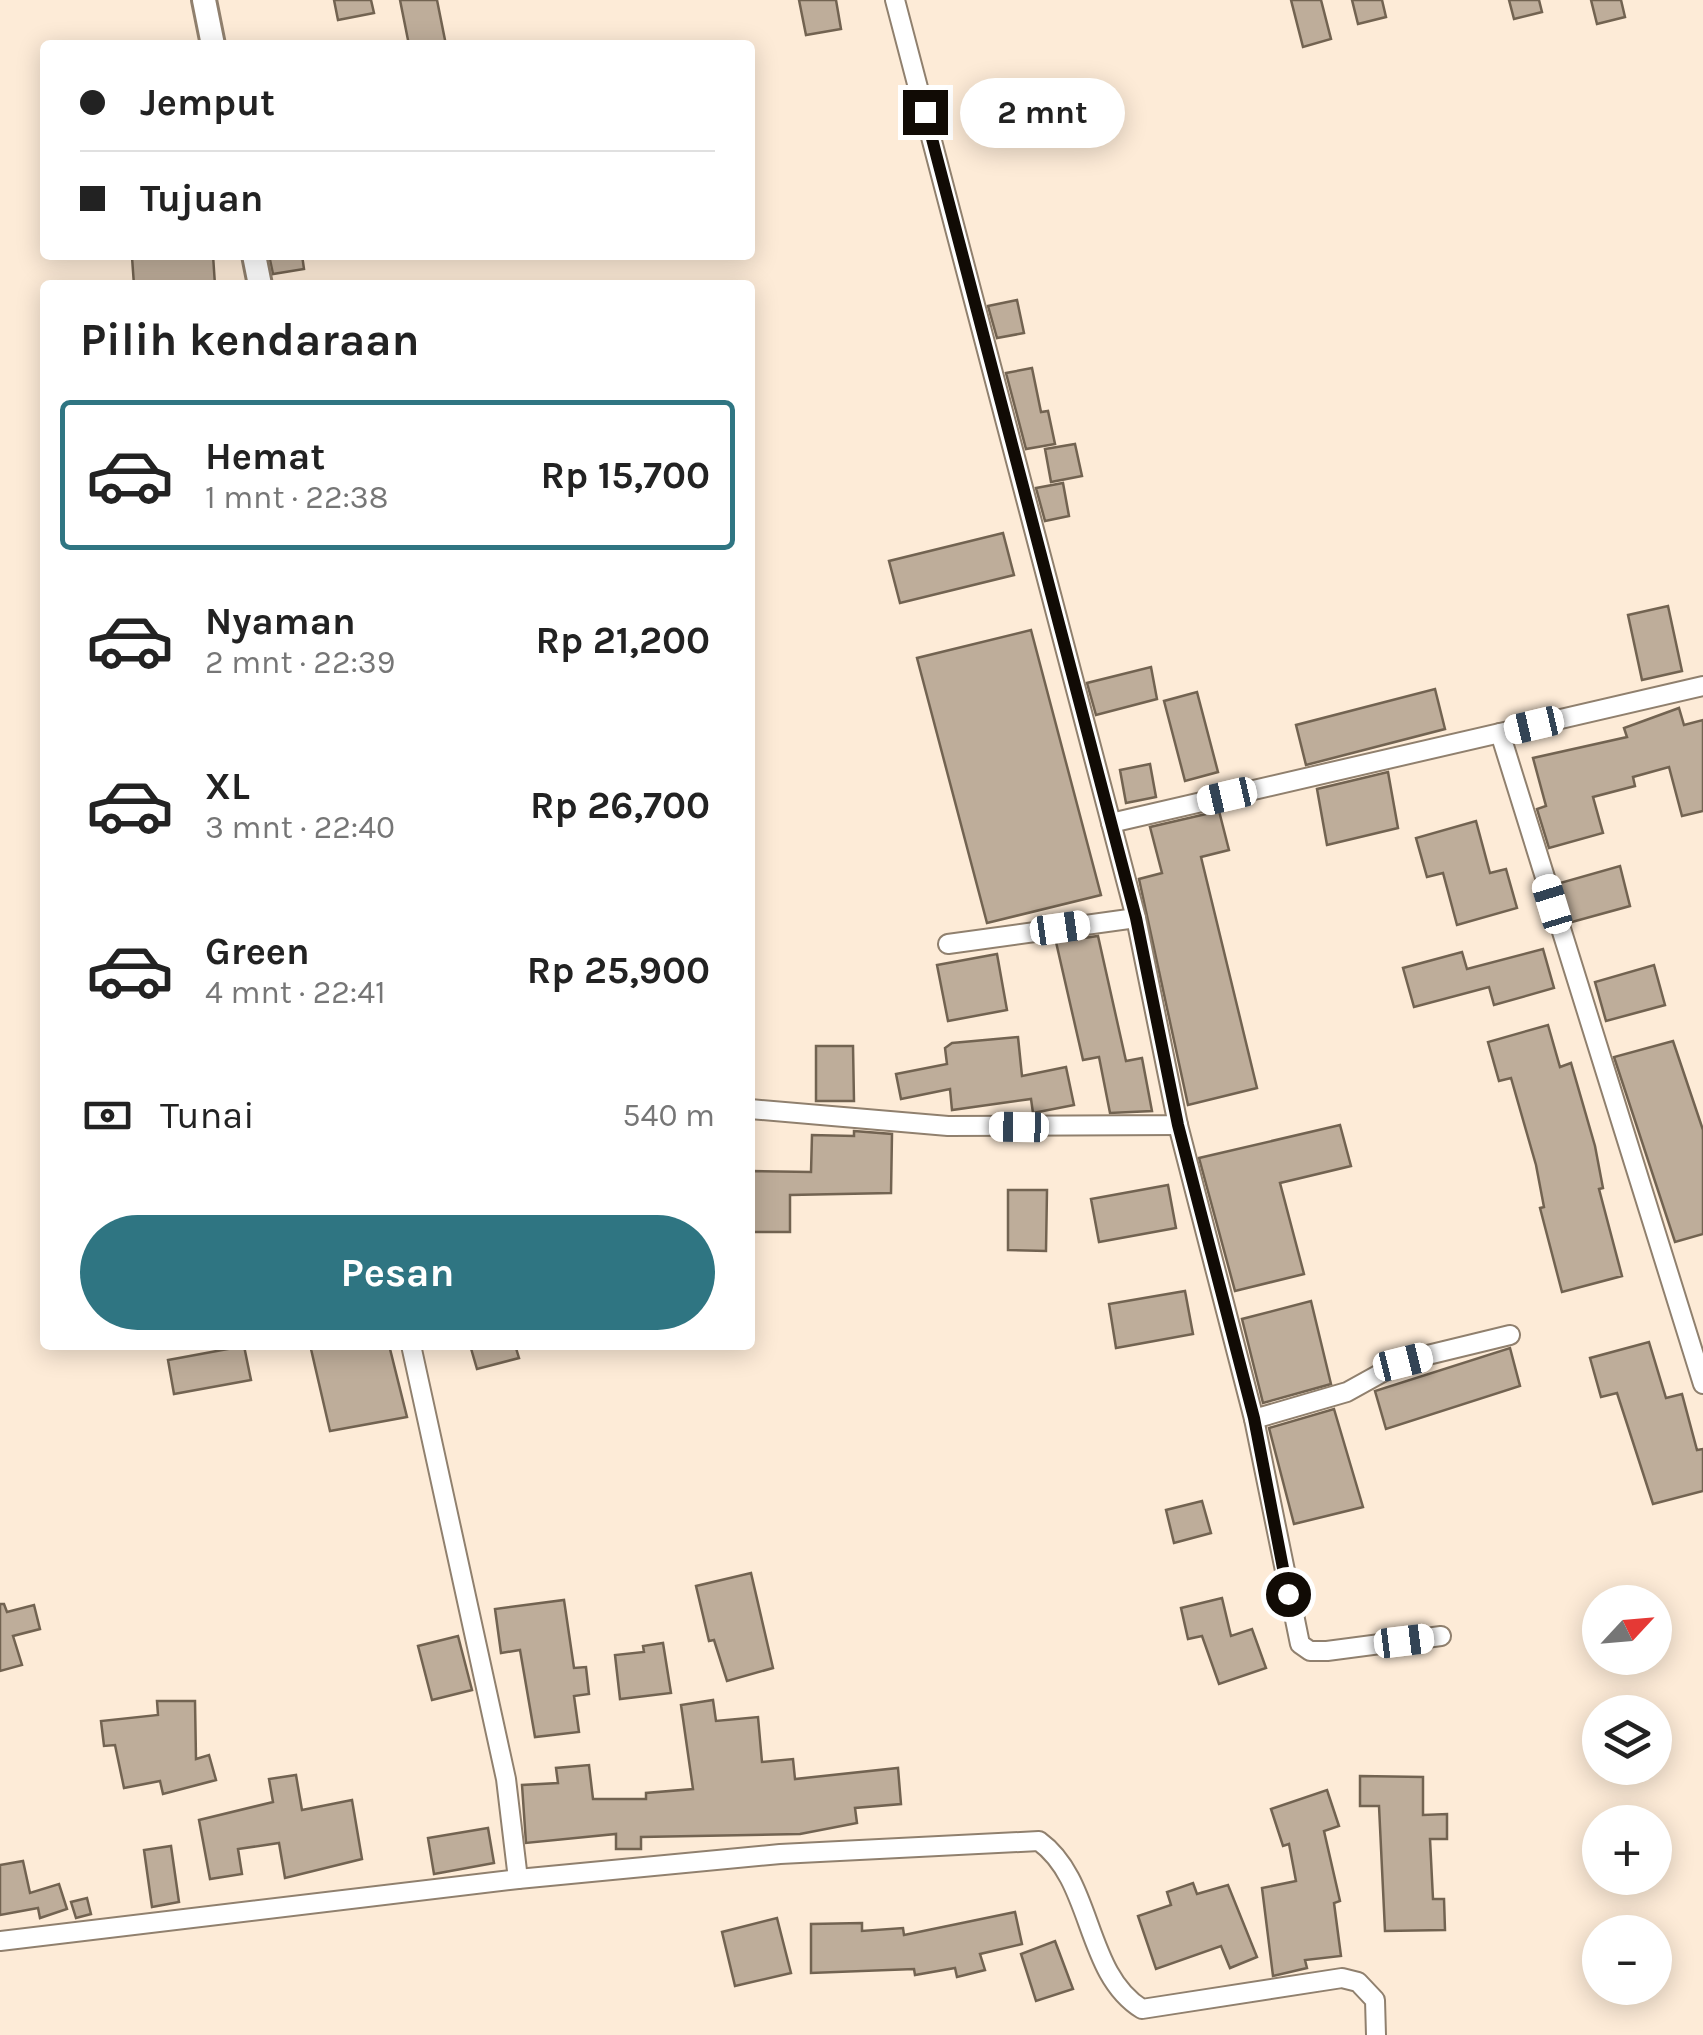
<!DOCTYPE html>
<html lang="id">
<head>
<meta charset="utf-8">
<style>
  body { margin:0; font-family:Karla,sans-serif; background:#f6f6f6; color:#222; height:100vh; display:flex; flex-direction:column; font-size:38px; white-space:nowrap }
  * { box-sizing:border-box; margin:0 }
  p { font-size:32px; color:#767676 }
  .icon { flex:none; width:55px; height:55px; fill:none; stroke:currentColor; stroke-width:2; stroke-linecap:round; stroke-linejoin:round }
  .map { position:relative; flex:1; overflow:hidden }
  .side { position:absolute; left:40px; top:280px; width:715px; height:1070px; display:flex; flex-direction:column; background:#fff; border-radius:10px; box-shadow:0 5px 25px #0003 }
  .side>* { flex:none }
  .banner { position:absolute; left:40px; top:40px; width:715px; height:220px; border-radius:10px; box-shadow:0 5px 25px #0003; display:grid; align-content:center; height:220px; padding:0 40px; background:#fff }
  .needle { width:65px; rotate:64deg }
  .controls { position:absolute; left:1582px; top:1585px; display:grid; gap:20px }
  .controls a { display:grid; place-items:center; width:90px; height:90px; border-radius:50%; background:#fff; box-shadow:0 5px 25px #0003; font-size:50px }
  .end { position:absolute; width:45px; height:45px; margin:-22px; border:12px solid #110b05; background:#fff; box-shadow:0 0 0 5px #fff }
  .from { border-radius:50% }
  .bubble { position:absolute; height:70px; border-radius:35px; background:#fff; box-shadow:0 5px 25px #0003; font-size:32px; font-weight:700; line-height:70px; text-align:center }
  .car { position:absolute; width:30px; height:60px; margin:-30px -15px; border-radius:12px; box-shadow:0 0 8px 2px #0007; background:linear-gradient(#fff 24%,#345 0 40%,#fff 0 76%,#345 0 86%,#fff 0) }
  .banner b { display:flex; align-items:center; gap:35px; height:95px; font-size:38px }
  .banner b+b { border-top:2px solid #e0e0e0 }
  .banner i { width:25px; height:25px; background:#222 }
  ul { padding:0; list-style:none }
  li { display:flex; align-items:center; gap:30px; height:150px; margin:0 20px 15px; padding:0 20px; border:5px solid transparent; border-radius:10px }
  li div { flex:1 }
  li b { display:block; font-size:38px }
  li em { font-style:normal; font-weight:700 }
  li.selected { border-color:#2f7582 }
  li>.icon { width:90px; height:90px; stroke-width:1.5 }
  h2 { padding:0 40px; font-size:45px; line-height:120px }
  .pay { display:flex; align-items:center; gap:25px; height:110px; padding:0 40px; font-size:38px }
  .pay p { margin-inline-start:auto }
  .cta { display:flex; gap:20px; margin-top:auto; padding:20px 40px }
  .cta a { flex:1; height:115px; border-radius:60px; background:#2f7582; color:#fff; font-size:40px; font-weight:700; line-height:115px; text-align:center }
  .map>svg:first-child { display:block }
  .building { fill:#bead9a; stroke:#726351; stroke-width:2.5 }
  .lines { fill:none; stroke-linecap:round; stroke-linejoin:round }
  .street-casing { stroke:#90806e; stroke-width:22 }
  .secondary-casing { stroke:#90806e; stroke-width:28 }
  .street { stroke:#fff; stroke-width:18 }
  .secondary { stroke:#fff; stroke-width:22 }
  .route { stroke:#110b05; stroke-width:12 }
</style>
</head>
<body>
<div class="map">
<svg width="1703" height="2035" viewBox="0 0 1703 2035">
  <rect width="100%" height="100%" fill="#fdebd7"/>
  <!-- building -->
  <g class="building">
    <polygon points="334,0 371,0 374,13 338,20"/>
    <polygon points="400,0 437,0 446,45 409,45"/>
    <polygon points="799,0 836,0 841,29 806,35"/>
    <polygon points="1291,0 1321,0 1331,39 1303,47"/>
    <polygon points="1352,0 1382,0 1386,17 1358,24"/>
    <polygon points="1509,0 1539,0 1542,12 1514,19"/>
    <polygon points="1591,0 1621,0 1625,17 1597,24"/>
    <polygon points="213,255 215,285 134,285 132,257"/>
    <polygon points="269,255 302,255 304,269 273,274"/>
    <polygon points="1017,300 1024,333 997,338 988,306"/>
    <polygon points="1032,368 1041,412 1048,411 1055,444 1026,449 1006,373"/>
    <polygon points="1075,444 1082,476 1051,482 1045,449"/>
    <polygon points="1063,483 1069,516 1045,521 1036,488"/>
    <polygon points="1003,533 1014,575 900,603 889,561"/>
    <polygon points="1668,606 1682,671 1642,680 1628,615"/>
    <polygon points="1031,630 1101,895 987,923 917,658"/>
    <polygon points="1151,667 1157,699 1096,715 1087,683"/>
    <polygon points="1435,689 1445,729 1306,765 1296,725"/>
    <polygon points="1197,692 1218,772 1185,781 1164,701"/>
    <polygon points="1679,708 1684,725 1703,720 1703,811 1682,816 1669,767 1633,777 1635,786 1593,797 1603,833 1549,848 1537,809 1546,806 1533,758 1627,737 1624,728"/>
    <polygon points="1150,764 1156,797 1126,803 1120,770"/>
    <polygon points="1388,772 1398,828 1327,845 1317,789"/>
    <polygon points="1219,811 1229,850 1201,857 1257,1088 1188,1105 1139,879 1162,873 1150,827"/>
    <polygon points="1476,821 1490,873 1506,869 1517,908 1457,925 1443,873 1427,877 1416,838"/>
    <polygon points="1620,866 1630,906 1572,922 1560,883"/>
    <polygon points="1098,936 1126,1061 1142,1058 1152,1111 1110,1113 1099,1057 1083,1060 1056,942"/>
    <polygon points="1543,949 1554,988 1494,1005 1489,987 1414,1007 1403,968 1462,952 1467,969"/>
    <polygon points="997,954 1007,1010 948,1021 937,965"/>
    <polygon points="1654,965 1665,1005 1606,1021 1595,982"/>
    <polygon points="1548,1025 1560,1067 1571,1063 1595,1146 1603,1188 1599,1189 1622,1276 1562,1292 1540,1208 1544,1207 1536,1165 1511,1078 1499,1081 1488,1042"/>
    <polygon points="1018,1037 1022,1076 1066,1067 1074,1105 1033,1113 1031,1099 952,1110 950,1089 901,1099 896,1074 947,1064 945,1048 952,1043"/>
    <polygon points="1673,1041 1703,1130 1703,1234 1675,1242 1614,1057"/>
    <polygon points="816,1046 853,1046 854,1101 816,1101"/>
    <polygon points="1340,1125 1351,1166 1280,1183 1304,1274 1235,1291 1199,1158"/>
    <polygon points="854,1131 892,1134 891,1193 790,1195 790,1232 751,1232 753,1171 811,1172 812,1135 854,1136"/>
    <polygon points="1168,1185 1176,1228 1099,1242 1091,1199"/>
    <polygon points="1008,1190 1047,1190 1046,1251 1008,1250"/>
    <polygon points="1185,1291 1193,1334 1116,1348 1109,1304"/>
    <polygon points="1311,1301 1331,1384 1263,1403 1242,1319"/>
    <polygon points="1649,1342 1666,1398 1682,1394 1697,1450 1703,1449 1703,1491 1653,1504 1617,1393 1601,1397 1590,1358"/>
    <polygon points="334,1345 389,1345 407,1417 330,1431 311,1349"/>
    <polygon points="470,1345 515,1345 519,1358 477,1369"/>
    <polygon points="244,1346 251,1380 174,1394 168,1360"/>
    <polygon points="1510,1348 1520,1386 1386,1429 1375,1391"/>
    <polygon points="1334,1409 1363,1507 1294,1524 1269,1428"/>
    <polygon points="1202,1501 1211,1533 1174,1543 1166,1510"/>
    <polygon points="751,1573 773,1668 727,1681 714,1640 709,1641 696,1586"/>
    <polygon points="1222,1598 1231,1636 1252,1629 1266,1668 1219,1684 1202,1636 1188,1639 1181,1608"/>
    <polygon points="564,1600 574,1668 586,1667 589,1694 574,1696 579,1732 535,1737 520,1650 501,1653 495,1609"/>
    <polygon points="0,1604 4,1604 7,1612 34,1605 40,1629 13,1636 22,1665 0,1671"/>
    <polygon points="458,1636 472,1690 432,1700 418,1646"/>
    <polygon points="663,1643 671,1693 620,1699 615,1655 644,1652 643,1646"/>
    <polygon points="713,1700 716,1721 758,1717 762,1762 793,1759 795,1779 898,1768 901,1804 855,1808 857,1823 800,1834 641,1837 641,1849 616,1849 616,1834 526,1843 522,1785 558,1783 556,1768 589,1765 593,1799 646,1799 646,1793 693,1789 681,1705"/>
    <polygon points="157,1701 195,1701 196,1759 209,1755 216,1780 163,1794 160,1781 124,1788 115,1745 104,1746 101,1721 158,1715"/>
    <polygon points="296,1775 302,1810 352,1800 362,1859 285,1878 279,1843 238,1849 242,1874 210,1879 199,1820 273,1802 269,1779"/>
    <polygon points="1360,1776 1423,1777 1423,1815 1447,1814 1447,1839 1430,1839 1433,1899 1444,1899 1445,1930 1385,1931 1379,1806 1360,1806"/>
    <polygon points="1327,1790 1339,1826 1324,1831 1340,1901 1334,1903 1341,1956 1305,1960 1307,1968 1273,1976 1262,1888 1296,1881 1289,1844 1283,1846 1271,1809"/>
    <polygon points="488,1828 494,1863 434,1874 428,1838"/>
    <polygon points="171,1846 179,1902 152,1907 144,1850"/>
    <polygon points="23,1861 30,1893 59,1884 67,1909 40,1918 38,1908 0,1915 0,1865"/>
    <polygon points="1193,1883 1197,1894 1228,1885 1257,1957 1230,1968 1221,1946 1156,1969 1138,1916 1171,1905 1167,1892"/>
    <polygon points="87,1898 91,1914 76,1918 71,1902"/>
    <polygon points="1015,1912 1022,1944 980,1954 985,1970 957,1977 955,1968 915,1975 914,1969 811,1973 811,1924 862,1923 862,1931 903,1928 904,1935"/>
    <polygon points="777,1918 791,1973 735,1986 722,1932"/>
    <polygon points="1055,1941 1073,1989 1036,2001 1021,1954"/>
  </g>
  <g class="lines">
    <!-- street casing -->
    <g class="street-casing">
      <g id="street">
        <polyline points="1500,733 1703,1384"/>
        <polyline points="1111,823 1703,686"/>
        <polyline points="948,944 1136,918"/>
        <polyline points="750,1109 948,1126 1178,1125 1136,918 895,0"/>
        <polyline points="1178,1125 1254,1419 1300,1644 1310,1651 1327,1651 1441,1636"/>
        <polyline points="411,1345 506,1779 518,1879"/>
        <polyline points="1254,1419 1347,1392 1403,1361 1510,1335"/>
        <path d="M0,1941L518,1879L780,1854L1039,1841C1094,1881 1084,1973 1142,2009L1342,1978L1358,1982L1375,2000L1376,2035"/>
      </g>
    </g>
    <!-- secondary casing -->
    <g class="secondary-casing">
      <g id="secondary">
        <polyline points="204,0 213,45"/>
        <polyline points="254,255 260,285"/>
      </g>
    </g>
    <!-- street -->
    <use href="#street" class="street"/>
    <!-- secondary -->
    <use href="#secondary" class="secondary"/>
  </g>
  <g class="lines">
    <!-- route -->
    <polyline class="route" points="925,112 1136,918 1178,1125 1254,1418 1288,1594"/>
  </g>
</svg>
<div class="controls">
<a><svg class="needle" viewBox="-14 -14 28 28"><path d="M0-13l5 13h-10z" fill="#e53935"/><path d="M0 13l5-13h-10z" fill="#767676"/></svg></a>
<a><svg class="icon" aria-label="layers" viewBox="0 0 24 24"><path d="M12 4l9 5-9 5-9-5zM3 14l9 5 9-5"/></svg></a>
<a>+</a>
<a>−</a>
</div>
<i class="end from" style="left:1288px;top:1594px"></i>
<i class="end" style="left:925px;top:112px"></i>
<div class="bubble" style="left:960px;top:78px;width:165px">2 mnt</div>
<i class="car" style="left:1534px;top:725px;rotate:257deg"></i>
<i class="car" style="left:1227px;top:796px;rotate:257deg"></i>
<i class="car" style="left:1552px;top:904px;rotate:343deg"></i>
<i class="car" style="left:1060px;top:928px;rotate:82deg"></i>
<i class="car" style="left:1019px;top:1127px;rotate:271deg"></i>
<i class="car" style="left:1403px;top:1362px;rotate:76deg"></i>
<i class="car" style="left:1404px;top:1641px;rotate:83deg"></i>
<div class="banner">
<b><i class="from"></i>Jemput</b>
<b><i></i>Tujuan</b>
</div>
<section class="side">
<h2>Pilih kendaraan</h2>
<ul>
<li class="selected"><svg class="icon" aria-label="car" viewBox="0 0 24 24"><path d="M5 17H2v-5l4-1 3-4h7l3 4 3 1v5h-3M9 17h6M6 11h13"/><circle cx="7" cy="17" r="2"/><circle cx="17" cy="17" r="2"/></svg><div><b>Hemat</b><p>1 mnt · 22:38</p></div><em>Rp 15,700</em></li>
<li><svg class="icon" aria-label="car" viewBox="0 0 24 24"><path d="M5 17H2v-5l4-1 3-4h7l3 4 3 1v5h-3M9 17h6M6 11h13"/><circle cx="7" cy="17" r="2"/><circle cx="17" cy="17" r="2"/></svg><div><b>Nyaman</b><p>2 mnt · 22:39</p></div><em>Rp 21,200</em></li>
<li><svg class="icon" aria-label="car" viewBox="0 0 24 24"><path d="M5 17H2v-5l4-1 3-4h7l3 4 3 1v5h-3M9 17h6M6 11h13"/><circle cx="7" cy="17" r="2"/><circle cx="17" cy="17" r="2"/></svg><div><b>XL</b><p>3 mnt · 22:40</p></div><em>Rp 26,700</em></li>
<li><svg class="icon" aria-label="car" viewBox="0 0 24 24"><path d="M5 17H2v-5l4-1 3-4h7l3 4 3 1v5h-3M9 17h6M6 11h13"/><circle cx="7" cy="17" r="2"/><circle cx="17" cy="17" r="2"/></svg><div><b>Green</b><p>4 mnt · 22:41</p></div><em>Rp 25,900</em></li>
</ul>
<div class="pay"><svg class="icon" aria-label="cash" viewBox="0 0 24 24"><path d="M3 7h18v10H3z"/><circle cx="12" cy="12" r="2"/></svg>Tunai<p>540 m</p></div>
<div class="cta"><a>Pesan</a></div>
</section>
</div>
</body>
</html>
